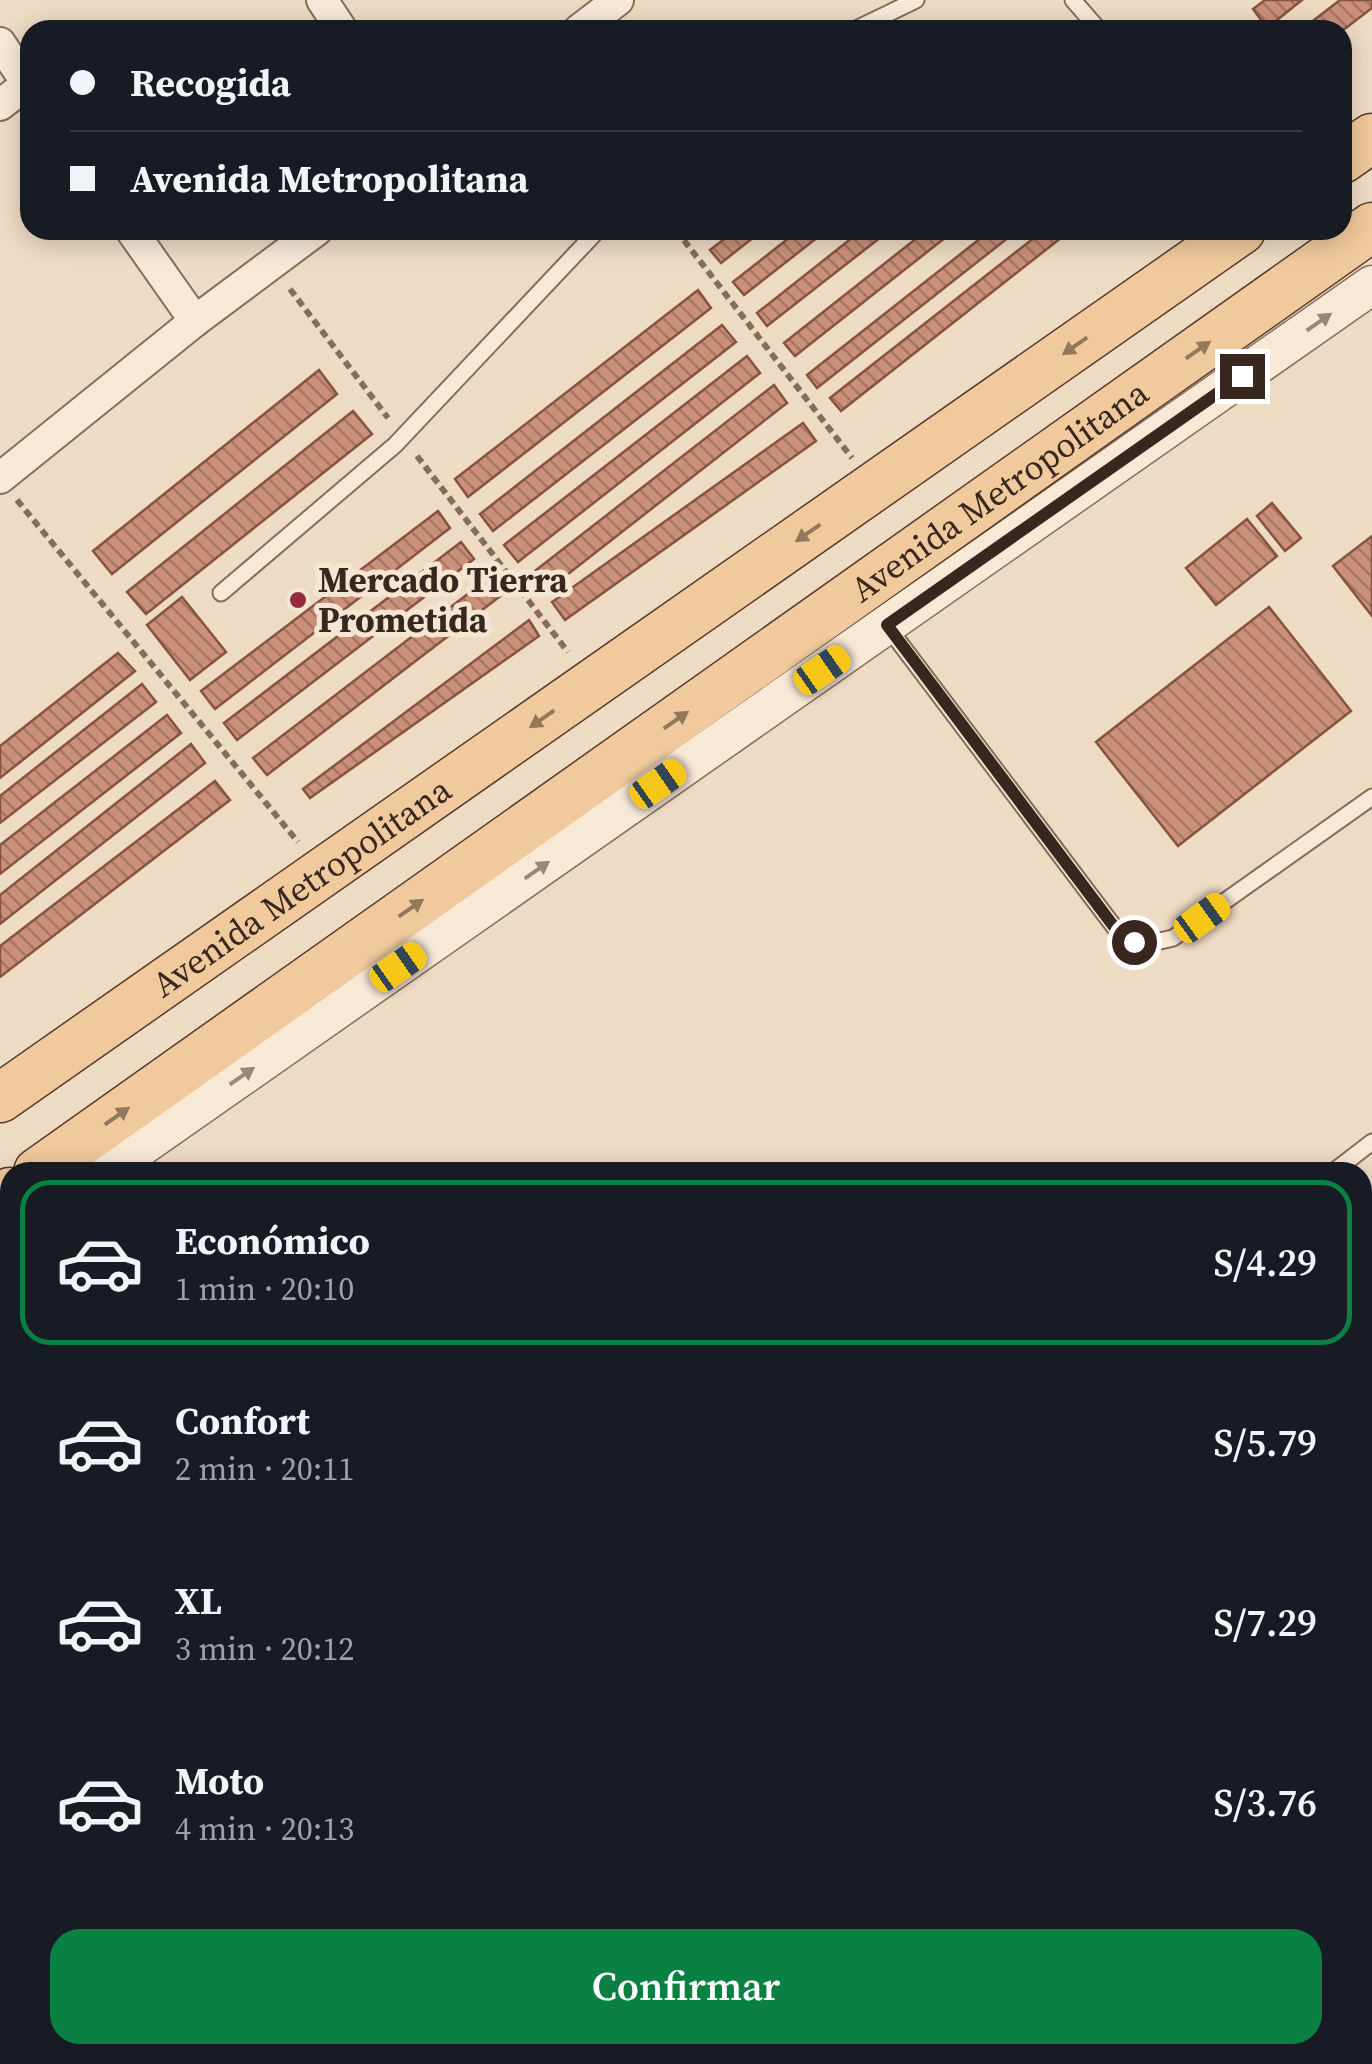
<!DOCTYPE html>
<html lang="es">
<head>
<meta charset="utf-8">
<style>
  body { margin:0; font-family:"Source Serif 4",serif; background:#20242c; color:#f1f3f6; height:100vh; display:flex; flex-direction:column; font-size:38px; white-space:nowrap }
  * { box-sizing:border-box; margin:0 }
  p { font-size:32px; color:#9ea1a6 }
  .icon { flex:none; width:55px; height:55px; fill:none; stroke:currentColor; stroke-width:2; stroke-linecap:round; stroke-linejoin:round }
  .map { position:relative; flex:1; overflow:hidden }
  .details { position:absolute; left:0px; top:1162px; width:1372px; height:902px; display:flex; flex-direction:column; background:#171b24; border-radius:30px 30px 0 0; box-shadow:0 5px 25px #0003 }
  .details>* { flex:none }
  .guide { position:absolute; left:20px; top:20px; width:1332px; height:220px; border-radius:30px; box-shadow:0 5px 25px #0003; display:grid; align-content:center; height:220px; padding:0 50px; background:#171b24 }
  .end { position:absolute; width:45px; height:45px; margin:-22px; border:12px solid #38271e; background:#fff; box-shadow:0 0 0 5px #fff }
  .from { border-radius:50% }
  .car { position:absolute; width:30px; height:60px; margin:-30px -15px; border-radius:12px; box-shadow:0 0 8px 2px #0007; background:linear-gradient(#f5c518 24%,#345 0 40%,#f5c518 0 76%,#345 0 86%,#f5c518 0) }
  .guide b { display:flex; align-items:center; gap:35px; height:95px; font-size:38px }
  .guide b+b { border-top:2px solid #363941 }
  .guide i { width:25px; height:25px; background:#f1f3f6 }
  ul { padding:18px 0 0; list-style:none }
  li { display:flex; align-items:center; gap:30px; height:165px; margin:0 20px 15px; padding:0 30px; border:5px solid transparent; border-radius:30px }
  li div { flex:1 }
  li b { display:block; font-size:38px }
  li em { font-style:normal; font-weight:600 }
  li.active { border-color:#0b8043 }
  li>.icon { width:90px; height:90px; stroke-width:1.5 }
  .action { display:flex; gap:20px; margin-top:auto; padding:20px 50px }
  .action a { flex:1; height:115px; border-radius:30px; background:#0b8043; color:#fff; font-size:40px; font-weight:600; line-height:115px; text-align:center }
  .map>svg:first-child { display:block }
  .building { fill:url(#building-back-hatch); stroke:#875241; stroke-width:2.5 }
  .lines { fill:none; stroke-linecap:round; stroke-linejoin:round }
  .service-casing { stroke:#886c5a; stroke-width:19 }
  .minor-casing { stroke:#886c5a; stroke-width:34 }
  .tertiary-casing { stroke:#886c5a; stroke-width:41 }
  .primary-casing { stroke:#563b2f; stroke-width:51 }
  .path { stroke:#886c5a; stroke-width:6; stroke-dasharray:8 5; stroke-linecap:butt }
  .service { stroke:#f8e9d7; stroke-width:15 }
  .minor { stroke:#f8e9d7; stroke-width:30 }
  .tertiary { stroke:#f8e9d7; stroke-width:38 }
  .primary { stroke:#f0c99c; stroke-width:48 }
  .oneway { fill:#98887a }
  .oneway2 { fill:#94785d }
  .route { stroke:#38271e; stroke-width:12 }
  .poi-dot { fill:#962b3c; stroke:#f5e6d3; stroke-width:4 }
  .labels { text-anchor:middle; dominant-baseline:central; stroke-width:10; stroke-linejoin:round; paint-order:stroke }
  .street-label { font-size:35px; fill:#38271e; stroke:#f5e6d3 }
  .poi-label { font-size:35px; font-weight:bold; fill:#38271e; stroke:#f5e6d3; text-anchor:start }
</style>
</head>
<body>
<div class="map">
<svg width="1372" height="2064" viewBox="0 0 1372 2064">
  <defs>
    <pattern id="building-back-hatch" width="6" height="6" patternUnits="userSpaceOnUse" patternTransform="scale(2.5)"><rect width="6" height="6" fill="#cb907a"/><path d="M-1 5l2 2M0 0l6 6M5-1l2 2" fill="none" stroke="#a67663"/></pattern>
  </defs>
  <rect width="100%" height="100%" fill="#eedbc4"/>
  <!-- building -->
  <g class="building">
    <polygon points="1265,0 1302,0 1267,28 1253,9"/>
    <polygon points="1340,0 1372,0 1372,8 1342,31 1301,30"/>
    <polygon points="736,230 763,230 721,263 710,250"/>
    <polygon points="799,230 827,230 744,295 733,282"/>
    <polygon points="862,230 890,230 767,326 757,313"/>
    <polygon points="927,230 955,230 795,356 784,343"/>
    <polygon points="991,230 1018,230 817,388 807,375"/>
    <polygon points="1044,230 1071,230 841,411 830,398"/>
    <polygon points="698,290 711,308 468,497 455,479"/>
    <polygon points="722,325 736,342 493,531 480,514"/>
    <polygon points="747,356 760,373 518,562 504,545"/>
    <polygon points="319,370 337,394 112,574 93,551"/>
    <polygon points="774,385 787,403 545,592 531,574"/>
    <polygon points="353,411 372,434 146,614 127,592"/>
    <polygon points="803,423 816,441 565,620 552,602"/>
    <polygon points="1272,503 1301,538 1285,551 1257,516"/>
    <polygon points="438,511 450,528 215,709 201,691"/>
    <polygon points="1247,519 1277,556 1216,605 1186,568"/>
    <polygon points="1372,536 1372,616 1333,566"/>
    <polygon points="461,542 474,559 237,740 224,723"/>
    <polygon points="490,577 503,594 267,775 253,758"/>
    <polygon points="182,597 226,652 190,680 147,625"/>
    <polygon points="1269,607 1351,711 1178,846 1096,742"/>
    <polygon points="529,620 539,636 310,798 303,789"/>
    <polygon points="118,653 135,671 0,778 0,746"/>
    <polygon points="142,684 156,702 0,823 0,796"/>
    <polygon points="167,715 181,733 0,874 0,845"/>
    <polygon points="191,744 205,763 0,924 0,895"/>
    <polygon points="215,781 230,800 0,977 0,946"/>
    <polygon points="1362,1371 1372,1383 1372,1562 1362,1551"/>
    <polygon points="0,1761 10,1774 10,1882 0,1869"/>
    <polygon points="1362,1925 1372,1936 1372,2064 1313,2064 1305,2055 1362,2055"/>
    <polygon points="366,2055 515,2055 522,2064 373,2064"/>
    <polygon points="843,2055 981,2055 988,2064 850,2064"/>
  </g>
  <g class="lines">
    <!-- service casing -->
    <g class="service-casing">
      <g id="service">
        <polyline points="1073,0 1099,30"/>
        <polyline points="854,30 916,0"/>
        <polyline points="221,593 395,445 598,230"/>
        <path d="M887,626L1118,932C1138,944 1151,944 1173,938L1372,797"/>
        <polyline points="1333,1172 1372,1142"/>
        <polyline points="0,1419 10,1412"/>
        <polyline points="0,1601 10,1613"/>
        <polyline points="1362,1746 1372,1758"/>
        <polyline points="0,1970 10,1982"/>
        <polyline points="71,2055 78,2064"/>
        <polyline points="218,2055 225,2064"/>
        <polyline points="687,2055 694,2064"/>
        <polyline points="1139,2055 1146,2064"/>
        <polyline points="181,2064 193,2055"/>
      </g>
    </g>
    <!-- minor casing -->
    <g class="minor-casing">
      <g id="minor">
        <polyline points="322,0 342,30"/>
        <polyline points="579,30 618,0"/>
        <polyline points="0,43 30,88"/>
        <polyline points="0,105 27,84"/>
        <polyline points="131,230 195,321"/>
        <polyline points="0,478 195,321 317,230"/>
      </g>
    </g>
    <!-- tertiary casing -->
    <g class="tertiary-casing">
      <g id="tertiary">
        <polyline points="105,1172 1372,285"/>
        <polyline points="0,1246 10,1239"/>
      </g>
    </g>
    <!-- primary casing -->
    <g class="primary-casing">
      <g id="primary">
        <polyline points="1342,159 1372,138"/>
        <path id="s1" d="M0,1098L1241,230"/>
        <path id="s2" d="M38,1172L1372,227"/>
        <polyline points="0,1199 10,1192"/>
      </g>
    </g>
    <!-- path -->
    <g class="path">
      <polyline points="676,230 852,458"/>
      <polyline points="290,289 388,418"/>
      <polyline points="417,456 568,652"/>
      <polyline points="17,500 298,842"/>
    </g>
    <!-- service -->
    <use href="#service" class="service"/>
    <!-- minor -->
    <use href="#minor" class="minor"/>
    <!-- tertiary -->
    <use href="#tertiary" class="tertiary"/>
    <!-- primary -->
    <use href="#primary" class="primary"/>
  </g>
  <!-- one-way arrows -->
  <defs><path id="oneway-solid" d="M-6-.8H1V-3.2L6.5 0L1 3.2V.8H-6Z" transform="scale(2.5)"/></defs>
  <g class="oneway">
    <use href="#oneway-solid" transform="translate(1319 322) rotate(-35)"/>
    <use href="#oneway-solid" transform="translate(537 870) rotate(-35)"/>
    <use href="#oneway-solid" transform="translate(242 1076) rotate(-35)"/>
  </g>
  <g class="oneway2">
    <use href="#oneway-solid" transform="translate(1075 346) rotate(145)"/>
    <use href="#oneway-solid" transform="translate(1198 350) rotate(-35)"/>
    <use href="#oneway-solid" transform="translate(808 533) rotate(145)"/>
    <use href="#oneway-solid" transform="translate(542 719) rotate(145)"/>
    <use href="#oneway-solid" transform="translate(676 720) rotate(-35)"/>
    <use href="#oneway-solid" transform="translate(411 908) rotate(-35)"/>
    <use href="#oneway-solid" transform="translate(117 1116) rotate(-35)"/>
  </g>
  <g class="lines">
    <!-- route -->
    <polyline class="route" points="1134,942 1118,932 887,625 1242,376"/>
  </g>
  <!-- markers -->
  <circle class="poi-dot" cx="298" cy="600" r="10"/>
  <g class="labels">
    <!-- street labels -->
    <g class="street-label">
      <text stroke="none"><textPath href="#s2" startOffset="1178">Avenida Metropolitana</textPath></text>
      <text stroke="none"><textPath href="#s1" startOffset="368">Avenida Metropolitana</textPath></text>
    </g>
    <!-- poi labels -->
    <g class="poi-label">
      <text x="318" y="580">Mercado Tierra<tspan x="318" dy="40">Prometida</tspan></text>
    </g>
  </g>
</svg>
<i class="end from" style="left:1134px;top:942px"></i>
<i class="end" style="left:1242px;top:376px"></i>
<i class="car" style="left:822px;top:670px;rotate:55deg"></i>
<i class="car" style="left:658px;top:784px;rotate:55deg"></i>
<i class="car" style="left:1202px;top:918px;rotate:54deg"></i>
<i class="car" style="left:398px;top:967px;rotate:55deg"></i>
<div class="guide">
<b><i class="from"></i>Recogida</b>
<b><i></i>Avenida Metropolitana</b>
</div>
<section class="details">
<ul>
<li class="active"><svg class="icon" aria-label="car" viewBox="0 0 24 24"><path d="M5 17H2v-5l4-1 3-4h7l3 4 3 1v5h-3M9 17h6M6 11h13"/><circle cx="7" cy="17" r="2"/><circle cx="17" cy="17" r="2"/></svg><div><b>Económico</b><p>1 min · 20:10</p></div><em>S/4.29</em></li>
<li><svg class="icon" aria-label="car" viewBox="0 0 24 24"><path d="M5 17H2v-5l4-1 3-4h7l3 4 3 1v5h-3M9 17h6M6 11h13"/><circle cx="7" cy="17" r="2"/><circle cx="17" cy="17" r="2"/></svg><div><b>Confort</b><p>2 min · 20:11</p></div><em>S/5.79</em></li>
<li><svg class="icon" aria-label="car" viewBox="0 0 24 24"><path d="M5 17H2v-5l4-1 3-4h7l3 4 3 1v5h-3M9 17h6M6 11h13"/><circle cx="7" cy="17" r="2"/><circle cx="17" cy="17" r="2"/></svg><div><b>XL</b><p>3 min · 20:12</p></div><em>S/7.29</em></li>
<li><svg class="icon" aria-label="car" viewBox="0 0 24 24"><path d="M5 17H2v-5l4-1 3-4h7l3 4 3 1v5h-3M9 17h6M6 11h13"/><circle cx="7" cy="17" r="2"/><circle cx="17" cy="17" r="2"/></svg><div><b>Moto</b><p>4 min · 20:13</p></div><em>S/3.76</em></li>
</ul>
<div class="action"><a>Confirmar</a></div>
</section>
</div>
</body>
</html>
